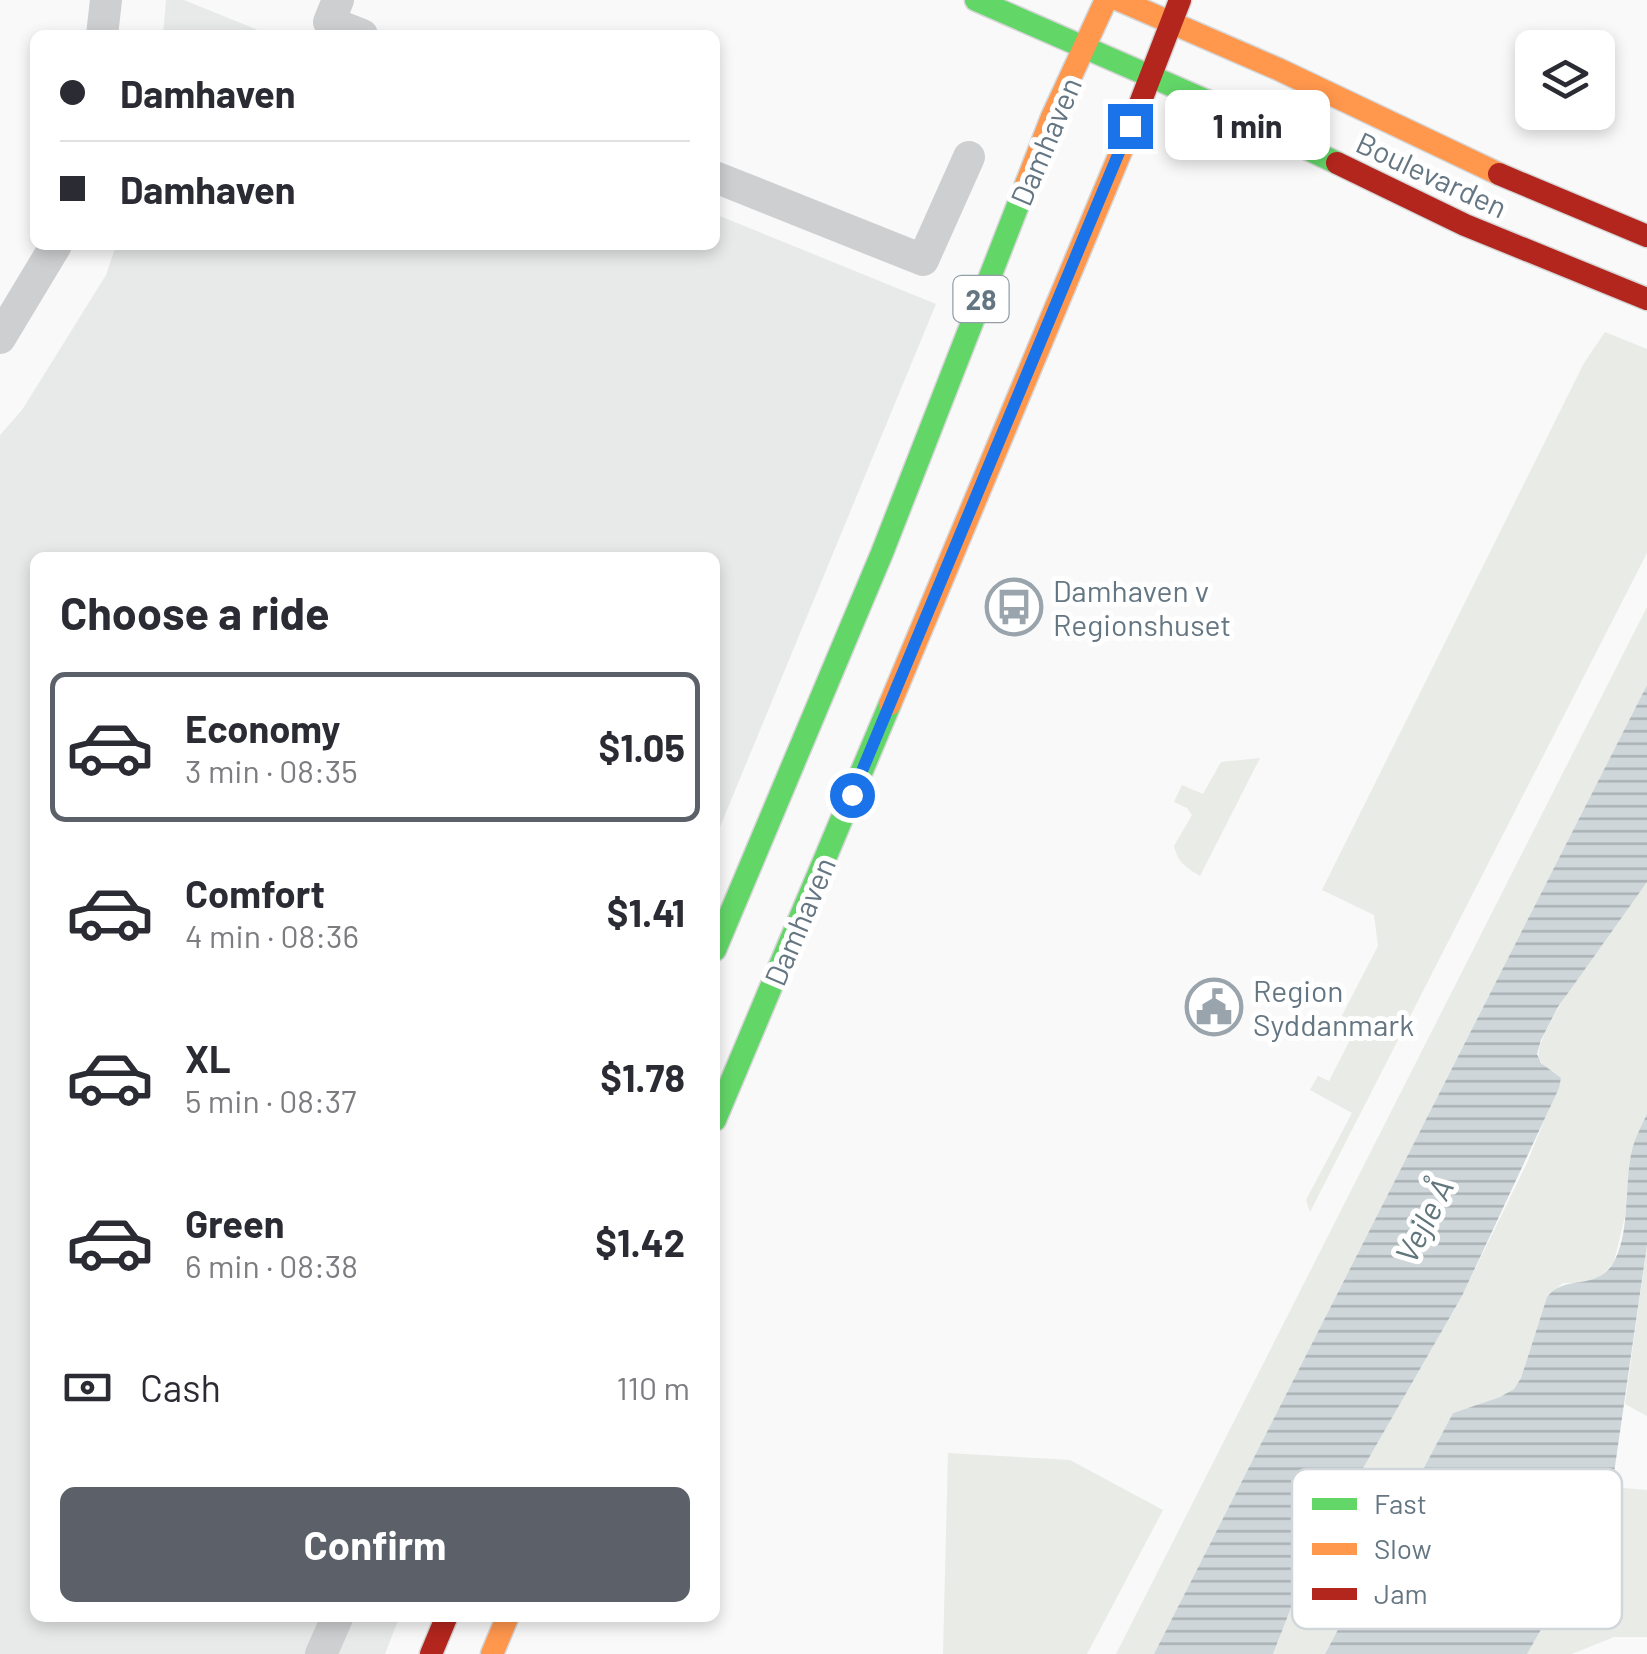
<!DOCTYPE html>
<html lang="en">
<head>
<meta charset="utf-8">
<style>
  body { margin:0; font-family:Barlow,sans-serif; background:#f2f2f3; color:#2b2b33; height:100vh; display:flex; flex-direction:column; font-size:38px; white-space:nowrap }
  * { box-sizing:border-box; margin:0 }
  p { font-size:32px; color:#7c7c81 }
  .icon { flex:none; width:55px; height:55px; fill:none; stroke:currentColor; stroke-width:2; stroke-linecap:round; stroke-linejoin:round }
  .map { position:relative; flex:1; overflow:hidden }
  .sheet { position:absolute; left:30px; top:552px; width:690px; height:1070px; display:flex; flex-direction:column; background:#fff; border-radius:15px; box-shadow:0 5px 15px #0003 }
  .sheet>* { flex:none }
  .top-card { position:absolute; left:30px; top:30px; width:690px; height:220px; border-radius:15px; box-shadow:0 5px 15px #0003; display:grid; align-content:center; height:220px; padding:0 30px; background:#fff }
  .fabs { position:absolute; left:1515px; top:30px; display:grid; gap:20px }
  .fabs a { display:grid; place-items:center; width:100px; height:100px; border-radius:15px; background:#fff; box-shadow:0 5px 15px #0003; font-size:50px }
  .end { position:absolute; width:45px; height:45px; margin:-22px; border:12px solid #1a73e8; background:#fff; box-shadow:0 0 0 5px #fff }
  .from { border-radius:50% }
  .bubble { position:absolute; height:70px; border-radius:15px; background:#fff; box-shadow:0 5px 15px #0003; font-size:32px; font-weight:700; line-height:70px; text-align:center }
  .top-card b { display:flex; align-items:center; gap:35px; height:95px; font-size:38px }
  .top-card b+b { border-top:2px solid #e1e1e2 }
  .top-card i { width:25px; height:25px; background:#2b2b33 }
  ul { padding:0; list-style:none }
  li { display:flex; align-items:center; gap:30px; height:150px; margin:0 20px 15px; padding:0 10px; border:5px solid transparent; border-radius:15px }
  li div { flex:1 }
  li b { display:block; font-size:38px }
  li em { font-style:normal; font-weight:700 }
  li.current { border-color:#5c6169 }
  li>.icon { width:90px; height:90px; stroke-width:1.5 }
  h2 { padding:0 30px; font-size:45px; line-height:120px }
  .pay { display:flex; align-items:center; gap:25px; height:110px; padding:0 30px; font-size:38px }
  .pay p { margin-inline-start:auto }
  .button { display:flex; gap:20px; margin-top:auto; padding:20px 30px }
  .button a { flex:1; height:115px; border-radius:15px; background:#5c6169; color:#fff; font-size:40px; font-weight:700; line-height:115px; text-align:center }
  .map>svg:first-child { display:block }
  .built { fill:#e8e9e9 }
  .grass { fill:#e8ebe6 }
  .water { fill:url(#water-rules) }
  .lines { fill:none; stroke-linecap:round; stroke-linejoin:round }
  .fast-casing { stroke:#d5d6d7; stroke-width:25 }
  .slow-casing { stroke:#d5d6d7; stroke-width:25 }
  .jam-casing { stroke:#d5d6d7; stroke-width:25 }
  .street { stroke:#cecfd0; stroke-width:32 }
  .fast { stroke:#63d668; stroke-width:22 }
  .slow { stroke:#ff974d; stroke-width:22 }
  .jam { stroke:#b3261e; stroke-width:22 }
  .route { stroke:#1a73e8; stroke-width:12 }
  .labels { text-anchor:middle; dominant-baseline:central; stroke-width:10; stroke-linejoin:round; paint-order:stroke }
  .shield { fill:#fff; stroke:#939fa8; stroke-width:2.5 }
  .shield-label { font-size:28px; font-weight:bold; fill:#657683 }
  .street-label { font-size:30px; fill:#657683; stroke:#fff }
  .poi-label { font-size:30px; fill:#657683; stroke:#fff; text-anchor:start }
  .water-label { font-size:32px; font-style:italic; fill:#60757c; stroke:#fff }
  .key { fill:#fff; stroke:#d1d6da; stroke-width:2.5 }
  .key-label { font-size:28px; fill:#657683 }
</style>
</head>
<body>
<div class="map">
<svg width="1647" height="1654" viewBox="0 0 1647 1654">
  <defs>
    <pattern id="water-rules" width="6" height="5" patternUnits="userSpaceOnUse" patternTransform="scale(2.5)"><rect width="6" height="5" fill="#ced6d9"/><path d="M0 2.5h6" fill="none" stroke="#abb2b5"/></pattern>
  </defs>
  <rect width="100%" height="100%" fill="#f9f9f9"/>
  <!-- built -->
  <g class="built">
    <polygon points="166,0 184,0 270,35 163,35"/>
    <polygon points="715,214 936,304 715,839 715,558 35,558 35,1618 399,1618 385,1654 0,1654 0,435 22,410 106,275 116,245 715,245"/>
  </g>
  <!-- grass -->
  <g class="grass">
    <polygon points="1605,332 1647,349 1647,553 1310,1212 1306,1200 1352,1113 1310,1090 1318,1076 1329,1081 1352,1036 1337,1025 1378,946 1374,915 1322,890 1584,363"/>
    <polygon points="1647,607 1647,685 1154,1654 1116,1654"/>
    <path d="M1260,758L1200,876C1185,867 1178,862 1174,846L1192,815L1187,808L1174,802L1182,785L1203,794L1221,762Z"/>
    <path d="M1647,882V1114L1632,1150L1627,1208L1614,1262L1600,1278L1589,1283H1563L1547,1297L1521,1378L1514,1389L1500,1397L1453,1413L1325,1654H1273L1308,1564L1462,1296L1527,1163L1561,1079C1554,1072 1542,1067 1539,1058C1531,1033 1628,908 1647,882Z"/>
    <polygon points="1647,1245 1647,1416 1625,1404"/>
    <polygon points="948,1453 1070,1460 1163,1510 1087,1654 943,1654"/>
    <path d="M1612,1487L1647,1490V1637H1614L1572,1654H1527C1559,1601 1593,1546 1612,1487Z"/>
  </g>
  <!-- water -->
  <g class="water">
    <polygon points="1647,685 1647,882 1558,1007 1541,1040 1537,1054 1541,1063 1561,1078 1559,1088 1462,1296 1308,1564 1273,1654 1154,1654"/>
    <path d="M1647,1114V1245L1612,1487L1593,1540L1527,1654H1325L1453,1413L1500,1397L1514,1389L1521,1378L1547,1297C1565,1274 1594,1291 1612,1265C1631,1236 1624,1182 1632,1150C1635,1138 1642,1125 1647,1114Z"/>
  </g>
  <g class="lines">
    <!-- fast casing -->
    <g class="fast-casing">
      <g id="fast">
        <polyline points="976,0 1214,104 1337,163"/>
        <polyline points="715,950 882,553 1027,182"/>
        <polyline points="715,1120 890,704"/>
      </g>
    </g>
    <!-- slow casing -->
    <g class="slow-casing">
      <g id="slow">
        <polyline points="1119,0 1278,69 1499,174"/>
        <polyline points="1027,182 1052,117 1106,0"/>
        <polyline points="890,704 1127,137"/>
        <polyline points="492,1654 507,1618"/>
      </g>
    </g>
    <!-- jam casing -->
    <g class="jam-casing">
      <g id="jam">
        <polyline points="1127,137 1180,0"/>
        <polyline points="1337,163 1465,225 1647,299"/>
        <polyline points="1499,174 1647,236"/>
        <polyline points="431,1654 446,1618"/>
      </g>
    </g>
    <!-- street -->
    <g class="street">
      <polyline points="338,0 329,22 362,35"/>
      <polyline points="102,35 106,0"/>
      <polyline points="715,177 923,260 969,157"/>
      <polyline points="0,338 56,245"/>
      <polyline points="321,1654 337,1618"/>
    </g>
    <!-- fast -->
    <use href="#fast" class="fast"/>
    <!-- slow -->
    <use href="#slow" class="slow"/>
    <!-- jam -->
    <use href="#jam" class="jam"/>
  </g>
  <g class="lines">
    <!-- route -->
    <polyline class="route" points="852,795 1130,126"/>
  </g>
  <!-- icons -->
  <defs>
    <g id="bus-ring" transform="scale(2.875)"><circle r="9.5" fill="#fff" stroke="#99a4ac" stroke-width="1.5"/><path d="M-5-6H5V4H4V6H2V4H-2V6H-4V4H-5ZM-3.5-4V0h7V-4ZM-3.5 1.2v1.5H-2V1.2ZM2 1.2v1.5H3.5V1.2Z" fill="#99a4ac"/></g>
    <g id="civic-ring" transform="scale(2.875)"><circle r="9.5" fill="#fff" stroke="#99a4ac" stroke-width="1.5"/><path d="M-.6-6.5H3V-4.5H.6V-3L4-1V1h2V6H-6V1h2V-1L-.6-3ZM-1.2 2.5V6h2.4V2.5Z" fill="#99a4ac"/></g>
  </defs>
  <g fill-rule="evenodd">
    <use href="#bus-ring" x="1014" y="607"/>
    <use href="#civic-ring" x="1214" y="1007"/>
  </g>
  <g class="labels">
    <!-- shield labels -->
    <rect class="shield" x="953.5" y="276" width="55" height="46" rx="8"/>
    <g class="shield-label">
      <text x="981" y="299">28</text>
    </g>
    <!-- street labels -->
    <g class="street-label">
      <text transform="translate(1045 141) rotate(-67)">Damhaven</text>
      <text transform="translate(1432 174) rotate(25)">Boulevarden</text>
      <text transform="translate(799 921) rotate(-67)">Damhaven</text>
    </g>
    <!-- poi labels -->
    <g class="poi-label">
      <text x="1053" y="590">Damhaven v<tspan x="1053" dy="34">Regionshuset</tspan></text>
      <text x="1253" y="990">Region<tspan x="1253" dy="34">Syddanmark</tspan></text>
    </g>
    <!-- water labels -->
    <g class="water-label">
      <text transform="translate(1423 1220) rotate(-63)">Vejle Å</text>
    </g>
  </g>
  <!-- legend -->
  <rect x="1292" y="1469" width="330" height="160" rx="15" class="key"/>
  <rect x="1312" y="1498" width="45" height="12" fill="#63d668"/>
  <rect x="1312" y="1543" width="45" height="12" fill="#ff974d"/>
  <rect x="1312" y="1588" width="45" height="12" fill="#b3261e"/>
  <g class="key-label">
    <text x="1374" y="1514">Fast</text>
    <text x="1374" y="1559">Slow</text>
    <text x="1374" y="1604">Jam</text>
  </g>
</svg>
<div class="fabs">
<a><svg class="icon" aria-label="layers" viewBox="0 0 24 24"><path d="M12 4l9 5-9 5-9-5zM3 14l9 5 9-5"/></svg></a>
</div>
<i class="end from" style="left:852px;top:795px"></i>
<i class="end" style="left:1130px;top:126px"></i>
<div class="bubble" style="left:1165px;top:90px;width:165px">1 min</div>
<div class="top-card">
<b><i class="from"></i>Damhaven</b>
<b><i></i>Damhaven</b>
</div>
<section class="sheet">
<h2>Choose a ride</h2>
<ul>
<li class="current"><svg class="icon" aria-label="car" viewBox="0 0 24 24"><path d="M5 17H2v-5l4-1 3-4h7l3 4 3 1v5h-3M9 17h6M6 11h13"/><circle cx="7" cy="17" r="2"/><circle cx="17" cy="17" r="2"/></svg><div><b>Economy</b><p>3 min · 08:35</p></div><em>$1.05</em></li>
<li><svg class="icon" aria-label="car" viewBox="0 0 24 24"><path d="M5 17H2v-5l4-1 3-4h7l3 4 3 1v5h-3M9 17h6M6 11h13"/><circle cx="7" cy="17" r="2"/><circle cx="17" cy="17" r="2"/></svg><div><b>Comfort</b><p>4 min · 08:36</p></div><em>$1.41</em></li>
<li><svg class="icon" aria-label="car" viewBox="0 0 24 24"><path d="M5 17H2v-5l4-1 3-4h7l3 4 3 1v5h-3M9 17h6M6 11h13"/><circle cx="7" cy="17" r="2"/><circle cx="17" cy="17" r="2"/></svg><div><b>XL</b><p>5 min · 08:37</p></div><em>$1.78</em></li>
<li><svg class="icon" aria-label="car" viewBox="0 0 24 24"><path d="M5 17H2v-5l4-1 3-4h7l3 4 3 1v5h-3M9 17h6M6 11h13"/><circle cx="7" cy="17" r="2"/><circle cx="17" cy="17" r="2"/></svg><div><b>Green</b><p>6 min · 08:38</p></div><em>$1.42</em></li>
</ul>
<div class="pay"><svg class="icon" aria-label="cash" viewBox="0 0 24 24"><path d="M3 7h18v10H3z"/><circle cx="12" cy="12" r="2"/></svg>Cash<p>110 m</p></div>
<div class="button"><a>Confirm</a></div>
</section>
</div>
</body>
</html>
